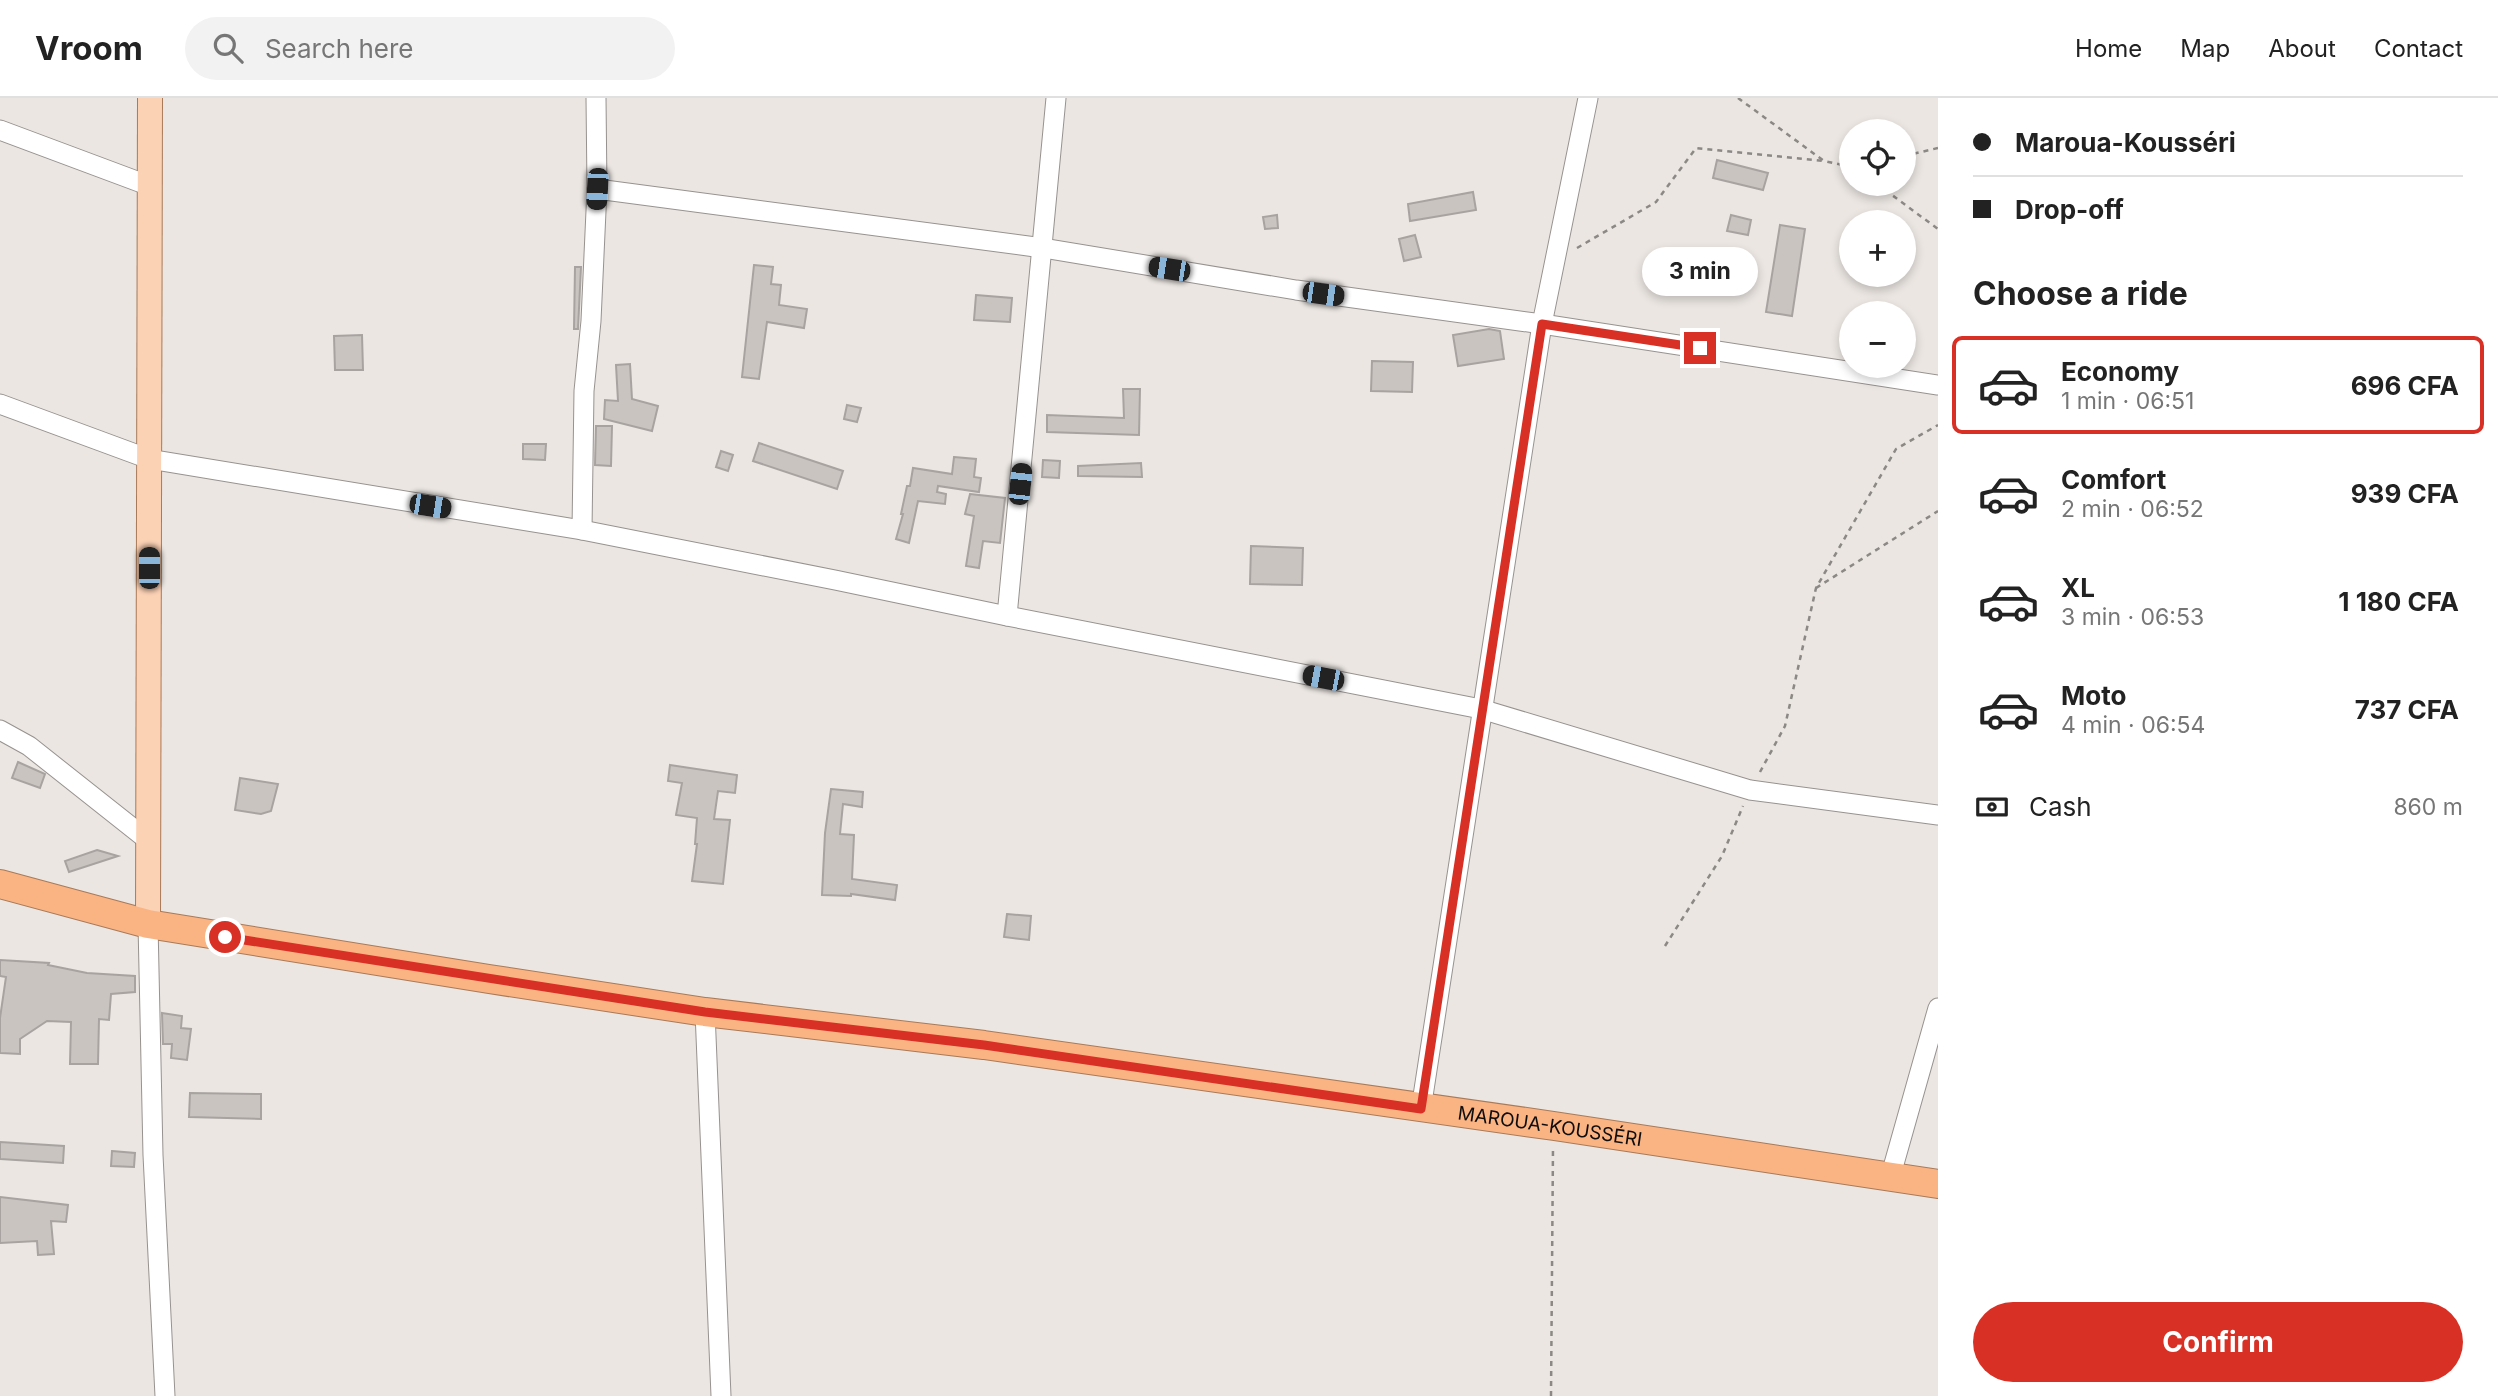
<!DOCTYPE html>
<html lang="en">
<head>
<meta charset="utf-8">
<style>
  body { margin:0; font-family:Inter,sans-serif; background:#f2f2f2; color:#222; height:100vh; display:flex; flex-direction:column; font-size:26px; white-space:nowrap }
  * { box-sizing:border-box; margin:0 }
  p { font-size:23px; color:#767676 }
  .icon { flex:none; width:38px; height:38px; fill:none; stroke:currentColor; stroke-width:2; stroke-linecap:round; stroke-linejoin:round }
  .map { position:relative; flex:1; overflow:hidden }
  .sheet { display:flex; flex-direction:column; background:#fff; width:560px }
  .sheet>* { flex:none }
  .guide { display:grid; align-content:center; height:154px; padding:0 35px; background:#fff }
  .controls { position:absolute; left:1839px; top:21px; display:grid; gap:14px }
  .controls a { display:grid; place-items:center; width:77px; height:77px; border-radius:50%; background:#fff; box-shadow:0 4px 10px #0003; font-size:35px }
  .end { position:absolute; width:32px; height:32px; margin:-16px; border:9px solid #d93025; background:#fff; box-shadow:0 0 0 4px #fff }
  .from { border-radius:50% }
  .bubble { position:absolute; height:49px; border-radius:24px; background:#fff; box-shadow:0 4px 10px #0003; font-size:23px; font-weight:700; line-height:49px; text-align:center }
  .car { position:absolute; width:21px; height:42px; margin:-21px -10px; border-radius:9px; box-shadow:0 0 5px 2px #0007; background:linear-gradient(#222 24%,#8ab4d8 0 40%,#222 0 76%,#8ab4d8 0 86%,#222 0) }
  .guide b { display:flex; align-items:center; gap:24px; height:66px; font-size:26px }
  .guide b+b { border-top:2px solid #e0e0e0 }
  .guide i { width:18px; height:18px; background:#222 }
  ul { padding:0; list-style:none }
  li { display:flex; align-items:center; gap:21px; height:98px; margin:0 14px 10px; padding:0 21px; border:4px solid transparent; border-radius:10px }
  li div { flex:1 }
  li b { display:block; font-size:26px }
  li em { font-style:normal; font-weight:700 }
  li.current { border-color:#d93025 }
  li>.icon { width:63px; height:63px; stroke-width:1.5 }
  h2 { padding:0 35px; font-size:32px; line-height:84px }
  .pay { display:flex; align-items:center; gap:18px; height:77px; padding:0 35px; font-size:26px }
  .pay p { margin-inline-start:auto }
  .primary-button { display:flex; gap:14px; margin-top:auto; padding:14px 35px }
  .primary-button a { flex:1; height:80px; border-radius:42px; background:#d93025; color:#fff; font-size:28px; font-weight:700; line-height:80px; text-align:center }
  header { display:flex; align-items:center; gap:42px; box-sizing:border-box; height:98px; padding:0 35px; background:#fff; border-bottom:2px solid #e0e0e0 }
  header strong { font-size:33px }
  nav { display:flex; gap:38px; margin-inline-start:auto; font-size:24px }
  .search { width:490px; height:63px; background:#f2f2f2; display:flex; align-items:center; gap:18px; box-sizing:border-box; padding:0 24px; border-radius:38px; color:#767676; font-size:26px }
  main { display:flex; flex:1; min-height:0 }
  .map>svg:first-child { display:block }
  .building { fill:#c9c4c0; stroke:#a8a3a0; stroke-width:2 }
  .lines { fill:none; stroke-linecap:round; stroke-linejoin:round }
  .minor-casing { stroke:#97928f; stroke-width:21 }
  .major-casing { stroke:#a87a59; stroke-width:26 }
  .highway-casing { stroke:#a87a59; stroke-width:30 }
  .path { stroke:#8b8885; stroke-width:2.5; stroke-dasharray:5 5; stroke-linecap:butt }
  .minor { stroke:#fff; stroke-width:19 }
  .major { stroke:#fcd2b5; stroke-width:24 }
  .highway { stroke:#fab483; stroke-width:28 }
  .route { stroke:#d93025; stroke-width:9 }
  .labels { text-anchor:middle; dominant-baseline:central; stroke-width:5; stroke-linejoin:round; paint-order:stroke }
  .street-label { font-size:19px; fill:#0f0d0c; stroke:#ebe6e2 }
</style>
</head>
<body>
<header>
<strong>Vroom</strong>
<div class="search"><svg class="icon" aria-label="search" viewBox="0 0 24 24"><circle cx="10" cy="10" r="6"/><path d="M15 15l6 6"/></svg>Search here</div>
<nav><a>Home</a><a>Map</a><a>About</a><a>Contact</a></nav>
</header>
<main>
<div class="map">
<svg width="1938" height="1298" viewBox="0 0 1938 1298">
  <rect width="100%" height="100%" fill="#ebe6e2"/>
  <!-- building -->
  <g class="building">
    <polygon points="1717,62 1768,75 1763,92 1713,80"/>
    <polygon points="1473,94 1476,112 1410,123 1408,106"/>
    <polygon points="1277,117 1278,130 1265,131 1263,119"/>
    <polygon points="1731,117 1751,122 1748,137 1727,133"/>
    <polygon points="1780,127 1805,131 1792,218 1766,214"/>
    <polygon points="1415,137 1421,159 1404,163 1399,141"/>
    <polygon points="754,167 773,169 771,186 781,187 779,207 807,211 804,230 767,224 759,281 742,279"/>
    <polygon points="575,169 581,169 578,231 574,231"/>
    <polygon points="976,197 1012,200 1010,224 974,222"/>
    <polygon points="1489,231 1500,233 1504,261 1458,268 1453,237"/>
    <polygon points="362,237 363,272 335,272 334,238"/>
    <polygon points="1372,263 1413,264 1412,294 1371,293"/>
    <polygon points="630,266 632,301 658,308 652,333 604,321 605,302 618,303 616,267"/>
    <polygon points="1123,291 1140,291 1139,337 1047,334 1047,317 1124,320"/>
    <polygon points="847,307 861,310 857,324 844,321"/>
    <polygon points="596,328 612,328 611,368 595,367"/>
    <polygon points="759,345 843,373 837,391 753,363"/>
    <polygon points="523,346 546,346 545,362 523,361"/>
    <polygon points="721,353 733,357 728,373 716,369"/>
    <polygon points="954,359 976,361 974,379 981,380 979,394 938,388 937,394 946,396 945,406 918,403 909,445 896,441 903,416 901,416 907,388 910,388 913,370 952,376"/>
    <polygon points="1043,362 1060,363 1059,380 1042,379"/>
    <polygon points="1141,365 1142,379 1078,378 1078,368"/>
    <polygon points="970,396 1005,400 1000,445 983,443 979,470 966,468 974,418 965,416"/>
    <polygon points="1251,448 1303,450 1302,487 1250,486"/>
    <polygon points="18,664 45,676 40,690 12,680"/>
    <polygon points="670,667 737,677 735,695 718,693 714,721 730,722 723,786 692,783 697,746 695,746 697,720 676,717 682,685 668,683"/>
    <polygon points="240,680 278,686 271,713 261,716 235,712"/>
    <polygon points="831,691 863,694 862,709 843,706 840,736 854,737 852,781 897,787 895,802 851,796 851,798 822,797 825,735"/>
    <polygon points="97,752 118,758 69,774 65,763"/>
    <polygon points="1007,816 1031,818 1029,842 1004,839"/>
    <polygon points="0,862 49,865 48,867 87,875 135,878 135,894 111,896 109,922 99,921 98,966 70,966 71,924 47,923 20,941 20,956 0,955 0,920 6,879 0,878"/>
    <polygon points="162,915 182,918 181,930 191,931 187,962 171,960 172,946 163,946"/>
    <polygon points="190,995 261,996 261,1021 189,1019"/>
    <polygon points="0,1044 64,1048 63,1065 0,1061"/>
    <polygon points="112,1053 135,1055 134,1069 111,1068"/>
    <polygon points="0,1099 68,1107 66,1124 51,1123 54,1156 38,1157 37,1143 0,1145"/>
  </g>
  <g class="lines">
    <!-- minor casing -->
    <g class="minor-casing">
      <g id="minor">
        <polyline points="0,32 150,88"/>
        <polyline points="597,91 1043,150 1296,192 1542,226 1938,287"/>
        <polyline points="0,306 149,361 582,432 835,482 1007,518 1481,611 1750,692 1938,717"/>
        <polyline points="582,432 584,293 591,223 597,91 596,0"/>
        <polyline points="1007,518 1056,0"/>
        <polyline points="0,632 29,648 149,743"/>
        <polyline points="148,826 153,1057 165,1298"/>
        <polyline points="705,914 721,1298"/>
        <polyline points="1421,1011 1542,226 1588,0"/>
        <polyline points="1890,1080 1938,910"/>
      </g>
    </g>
    <!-- major casing -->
    <g class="major-casing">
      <polyline id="major" points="148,826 150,0"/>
    </g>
    <!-- highway casing -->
    <g class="highway-casing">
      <g id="highway">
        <path id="s1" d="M0,786L148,826L489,881L705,914L984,947L1554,1028L1938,1086"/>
      </g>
    </g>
    <!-- path -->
    <g class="path">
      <polyline points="1738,0 1824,63 1852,69"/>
      <polyline points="1904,58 1938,50"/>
      <polyline points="1877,86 1938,131"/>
      <polyline points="1577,150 1656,104 1696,50 1824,63"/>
      <polyline points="1816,490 1938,413"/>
      <polyline points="1760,674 1785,628 1816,490 1896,351 1938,327"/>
      <polyline points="1665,848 1722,758 1743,708"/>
      <polyline points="1551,1298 1553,1049"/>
    </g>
    <!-- minor -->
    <use href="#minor" class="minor"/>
    <!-- major -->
    <use href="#major" class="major"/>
    <!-- highway -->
    <use href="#highway" class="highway"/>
  </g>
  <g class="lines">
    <!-- route -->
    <polyline class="route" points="225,839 705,914 984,947 1421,1011 1542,226 1700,250"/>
  </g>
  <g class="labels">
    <!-- street labels -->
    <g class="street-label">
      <text stroke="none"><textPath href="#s1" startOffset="1570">MAROUA-KOUSSÉRI</textPath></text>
    </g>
  </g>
</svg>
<div class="controls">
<a><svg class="icon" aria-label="locate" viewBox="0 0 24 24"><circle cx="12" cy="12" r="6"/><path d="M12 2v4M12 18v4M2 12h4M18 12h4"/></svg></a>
<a>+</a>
<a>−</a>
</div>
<i class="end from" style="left:225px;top:839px"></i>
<i class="end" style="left:1700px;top:250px"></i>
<div class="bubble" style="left:1642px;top:149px;width:116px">3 min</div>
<i class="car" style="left:597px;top:91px;rotate:183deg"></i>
<i class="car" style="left:1169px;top:171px;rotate:279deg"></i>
<i class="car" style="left:1323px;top:196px;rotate:98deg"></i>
<i class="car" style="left:1020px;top:386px;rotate:6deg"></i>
<i class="car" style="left:430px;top:408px;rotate:99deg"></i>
<i class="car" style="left:149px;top:470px;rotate:0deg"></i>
<i class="car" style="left:1323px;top:580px;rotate:281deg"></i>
</div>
<section class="sheet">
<div class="guide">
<b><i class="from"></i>Maroua-Kousséri</b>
<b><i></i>Drop-off</b>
</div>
<h2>Choose a ride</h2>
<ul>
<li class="current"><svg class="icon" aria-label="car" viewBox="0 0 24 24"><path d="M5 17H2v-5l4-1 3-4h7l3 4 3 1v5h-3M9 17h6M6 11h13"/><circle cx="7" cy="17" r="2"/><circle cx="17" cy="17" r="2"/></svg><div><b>Economy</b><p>1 min · 06:51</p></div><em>696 CFA</em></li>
<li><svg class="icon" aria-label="car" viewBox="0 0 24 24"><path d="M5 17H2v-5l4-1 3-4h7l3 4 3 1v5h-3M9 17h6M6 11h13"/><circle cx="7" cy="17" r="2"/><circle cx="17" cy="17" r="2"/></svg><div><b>Comfort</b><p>2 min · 06:52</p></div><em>939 CFA</em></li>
<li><svg class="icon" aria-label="car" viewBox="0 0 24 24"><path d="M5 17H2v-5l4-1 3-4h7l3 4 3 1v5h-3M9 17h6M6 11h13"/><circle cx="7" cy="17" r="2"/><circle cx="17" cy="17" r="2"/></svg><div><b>XL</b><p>3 min · 06:53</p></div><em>1 180 CFA</em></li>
<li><svg class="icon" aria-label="car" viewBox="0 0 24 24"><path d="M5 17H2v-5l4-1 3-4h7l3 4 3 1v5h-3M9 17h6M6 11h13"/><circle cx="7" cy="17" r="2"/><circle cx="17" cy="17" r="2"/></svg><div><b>Moto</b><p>4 min · 06:54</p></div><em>737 CFA</em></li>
</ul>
<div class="pay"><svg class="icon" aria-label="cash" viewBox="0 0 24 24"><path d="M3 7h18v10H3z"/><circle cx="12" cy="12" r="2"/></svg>Cash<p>860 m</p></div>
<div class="primary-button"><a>Confirm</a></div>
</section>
</main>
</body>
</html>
